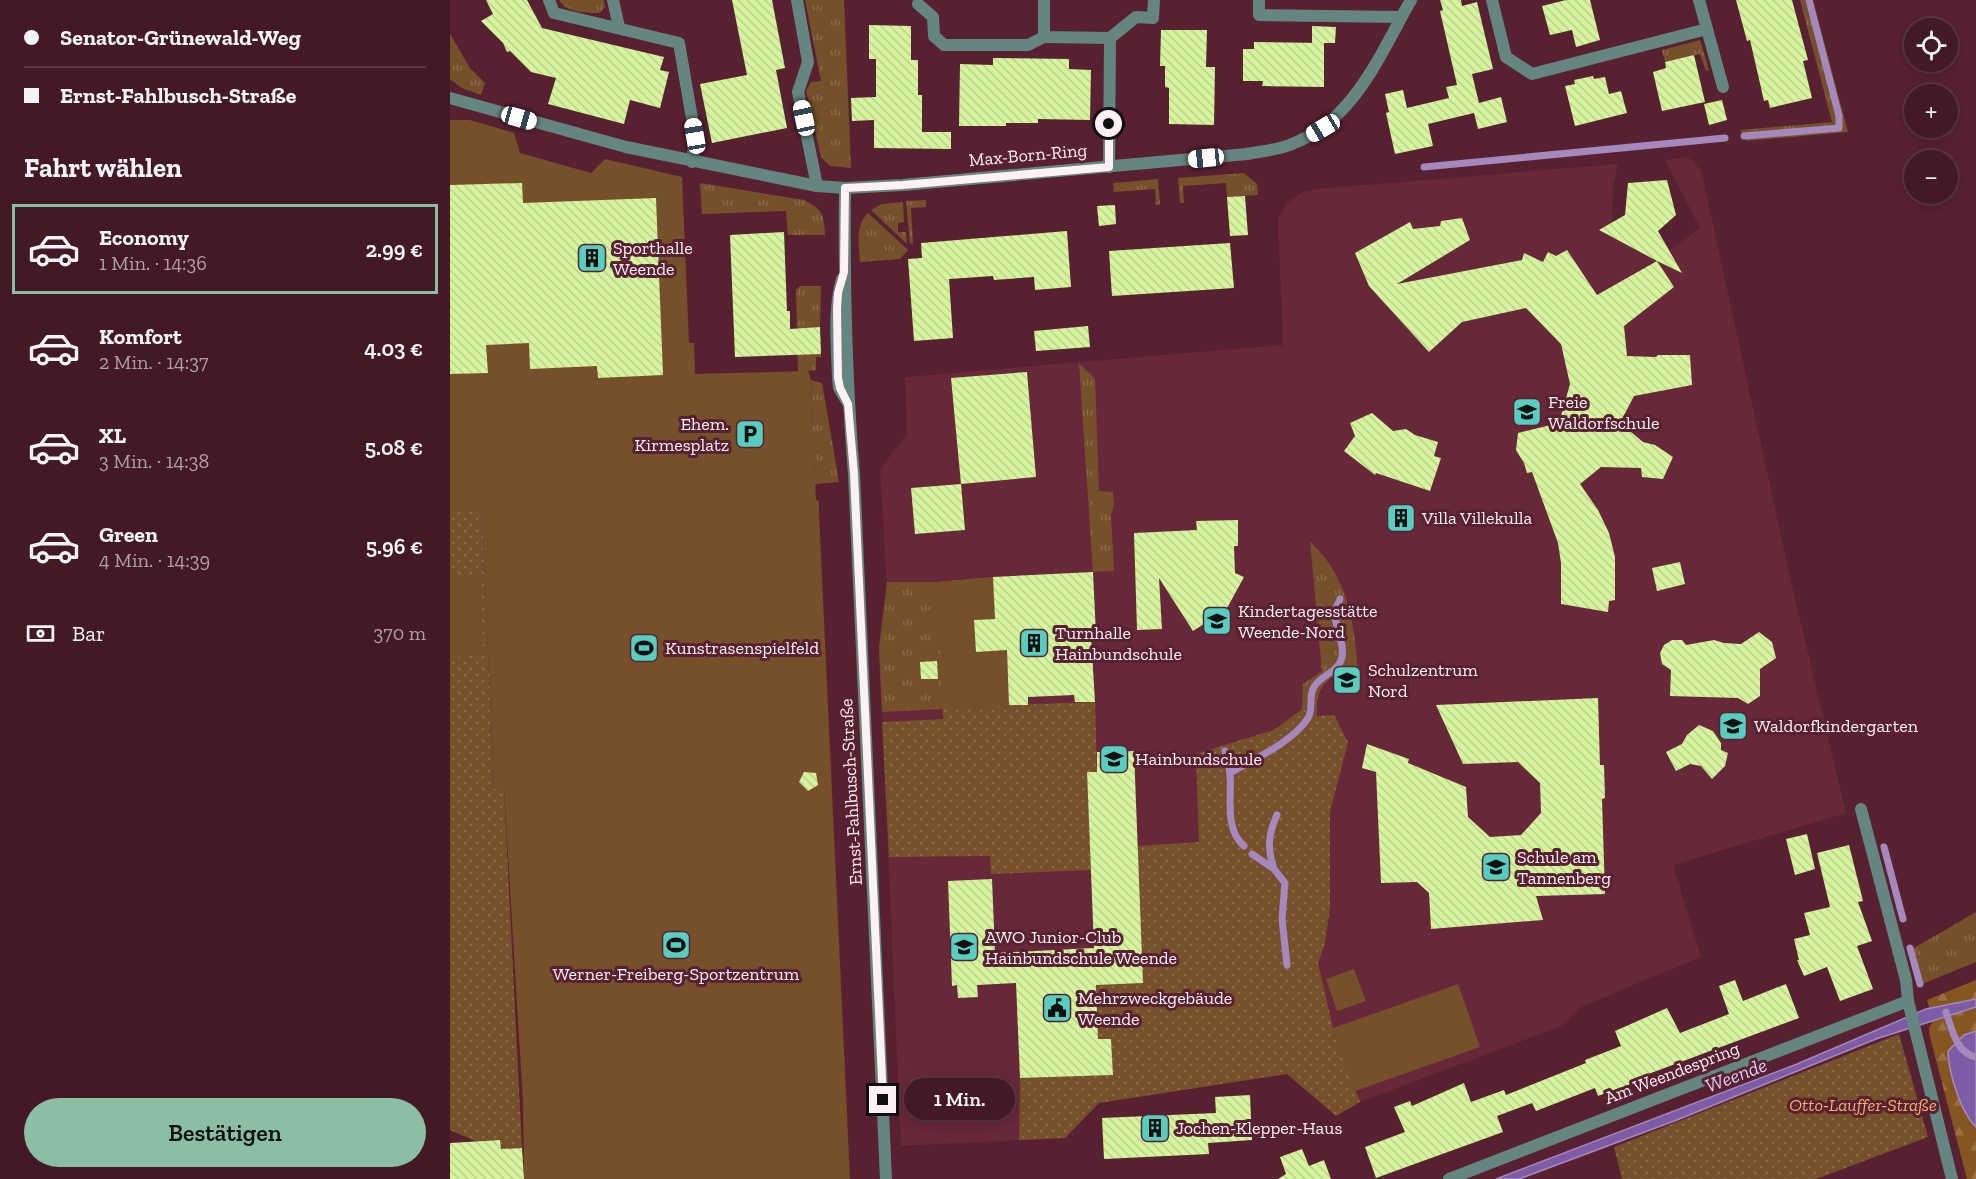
<!DOCTYPE html>
<html lang="de">
<head>
<meta charset="utf-8">
<style>
  body { margin:0; font-family:"Zilla Slab",serif; background:#49222d; color:#f1f3f6; height:100vh; display:flex; flex-direction:column; font-size:22px; white-space:nowrap }
  * { box-sizing:border-box; margin:0 }
  p { font-size:20px; color:#aea0a7 }
  .icon { flex:none; width:33px; height:33px; fill:none; stroke:currentColor; stroke-width:2; stroke-linecap:round; stroke-linejoin:round }
  .map { position:relative; flex:1; overflow:hidden }
  .details { display:flex; flex-direction:column; background:#421925; width:450px }
  .details>* { flex:none }
  .top-card { display:grid; align-content:center; height:132px; padding:0 24px; background:#421925 }
  .tools { position:absolute; left:1454px; top:18px; display:grid; gap:12px }
  .tools a { display:grid; place-items:center; width:54px; height:54px; border-radius:50%; background:#421925; box-shadow:0 3px 15px #0003,0 0 0 2px #5a3842; font-size:30px }
  .end { position:absolute; width:27px; height:27px; margin:-14px; border:8px solid #fff0f3; background:#111; box-shadow:0 0 0 3px #111 }
  .from { border-radius:50% }
  .bubble { position:absolute; height:42px; border-radius:21px; background:#421925; box-shadow:0 3px 15px #0003,0 0 0 2px #5a3842; font-size:20px; font-weight:600; line-height:42px; text-align:center }
  .car { position:absolute; width:18px; height:36px; margin:-18px -9px; border-radius:8px; box-shadow:0 0 4px 2px #0007; background:linear-gradient(#fff 24%,#345 0 40%,#fff 0 76%,#345 0 86%,#fff 0) }
  .top-card b { display:flex; align-items:center; gap:21px; height:57px; font-size:22px }
  .top-card b+b { border-top:2px solid #5a3842 }
  .top-card i { width:15px; height:15px; background:#f1f3f6 }
  ul { padding:0; list-style:none }
  li { display:flex; align-items:center; gap:18px; height:90px; margin:0 12px 9px; padding:0 12px; border:3px solid transparent; border-radius:0px }
  li div { flex:1 }
  li b { display:block; font-size:22px }
  li em { font-style:normal; font-weight:600 }
  li.active { border-color:#8abfa5 }
  li>.icon { width:54px; height:54px; stroke-width:1.5 }
  h2 { padding:0 24px; font-size:27px; line-height:72px }
  .pay { display:flex; align-items:center; gap:15px; height:66px; padding:0 24px; font-size:22px }
  .pay p { margin-inline-start:auto }
  .cta { display:flex; gap:12px; margin-top:auto; padding:12px 24px }
  .cta a { flex:1; height:69px; border-radius:36px; background:#8abfa5; color:#111; font-size:24px; font-weight:600; line-height:69px; text-align:center }
  main { display:flex; flex:1; min-height:0 }
  .map>svg:first-child { display:block }
  .built { fill:#67283a }
  .grass { fill:url(#grass-tufts) }
  .forest { fill:url(#forest-firs) }
  .park { fill:url(#park-dots) }
  .pitch { fill:#76502a }
  .water { fill:#7e5ca5; stroke:#a588bc; stroke-width:1.5 }
  .lines { fill:none; stroke-linecap:round; stroke-linejoin:round }
  .stream { stroke:#a588bc; stroke-width:7 }
  .building { fill:url(#building-back-hatch) }
  .minor { stroke:#658580; stroke-width:12 }
  .route { stroke:#fff0f3; stroke-width:8 }
  .labels { text-anchor:middle; dominant-baseline:central; stroke-width:6; stroke-linejoin:round; paint-order:stroke }
  .street-label { font-size:18px; fill:#fff0f3; stroke:#582131 }
  .poi-label { font-size:18px; fill:#fff0f3; stroke:#582131; text-anchor:start }
  .park-label { font-size:18px; font-style:italic; fill:#f4af6b; stroke:#582131 }
  .water-label { font-size:20px; font-style:italic; fill:#ddcbf4; stroke:#582131 }
</style>
</head>
<body>
<main>
<section class="details">
<div class="top-card">
<b><i class="from"></i>Senator-Grünewald-Weg</b>
<b><i></i>Ernst-Fahlbusch-Straße</b>
</div>
<h2>Fahrt wählen</h2>
<ul>
<li class="active"><svg class="icon" aria-label="car" viewBox="0 0 24 24"><path d="M5 17H2v-5l4-1 3-4h7l3 4 3 1v5h-3M9 17h6M6 11h13"/><circle cx="7" cy="17" r="2"/><circle cx="17" cy="17" r="2"/></svg><div><b>Economy</b><p>1 Min. · 14:36</p></div><em>2.99 €</em></li>
<li><svg class="icon" aria-label="car" viewBox="0 0 24 24"><path d="M5 17H2v-5l4-1 3-4h7l3 4 3 1v5h-3M9 17h6M6 11h13"/><circle cx="7" cy="17" r="2"/><circle cx="17" cy="17" r="2"/></svg><div><b>Komfort</b><p>2 Min. · 14:37</p></div><em>4.03 €</em></li>
<li><svg class="icon" aria-label="car" viewBox="0 0 24 24"><path d="M5 17H2v-5l4-1 3-4h7l3 4 3 1v5h-3M9 17h6M6 11h13"/><circle cx="7" cy="17" r="2"/><circle cx="17" cy="17" r="2"/></svg><div><b>XL</b><p>3 Min. · 14:38</p></div><em>5.08 €</em></li>
<li><svg class="icon" aria-label="car" viewBox="0 0 24 24"><path d="M5 17H2v-5l4-1 3-4h7l3 4 3 1v5h-3M9 17h6M6 11h13"/><circle cx="7" cy="17" r="2"/><circle cx="17" cy="17" r="2"/></svg><div><b>Green</b><p>4 Min. · 14:39</p></div><em>5.96 €</em></li>
</ul>
<div class="pay"><svg class="icon" aria-label="cash" viewBox="0 0 24 24"><path d="M3 7h18v10H3z"/><circle cx="12" cy="12" r="2"/></svg>Bar<p>370 m</p></div>
<div class="cta"><a>Bestätigen</a></div>
</section>
<div class="map">
<svg width="1526" height="1179" viewBox="0 0 1526 1179">
  <defs>
    <pattern id="grass-tufts" width="24" height="20" patternUnits="userSpaceOnUse" patternTransform="scale(1.5)"><rect width="24" height="20" fill="#76502a"/><path d="M3 7l-1-3M5 7V3M7 7l1-3M15 17l-1-3M17 17v-4M19 17l1-3" fill="none" stroke="#8b6a49"/></pattern>
    <pattern id="forest-firs" width="22" height="20" patternUnits="userSpaceOnUse" patternTransform="scale(1.5)"><rect width="22" height="20" fill="#865621"/><path d="M5 1l3.5 6h-7zM16 11l3.5 6h-7z" fill="#986f42"/></pattern>
    <pattern id="park-dots" width="8" height="8" patternUnits="userSpaceOnUse" patternTransform="scale(1.5)"><rect width="8" height="8" fill="#76502a"/><path d="M2 2h.1M6 6h.1" fill="none" stroke="#8b6a49" stroke-width="1.8" stroke-linecap="round"/></pattern>
    <pattern id="building-back-hatch" width="6" height="6" patternUnits="userSpaceOnUse" patternTransform="scale(1.5)"><rect width="6" height="6" fill="#d6f49d"/><path d="M-1 5l2 2M0 0l6 6M5-1l2 2" fill="none" stroke="#bad28c"/></pattern>
  </defs>
  <rect width="100%" height="100%" fill="#582131"/>
  <!-- built -->
  <polygon class="built" points="1238,157 1251,170 1340,577 1396,813 1223,865 1251,957 1133,1006 1111,1026 910,1102 886,1116 837,1074 649,1103 615,1138 451,1146 429,648 437,588 430,469 457,434 455,377 833,345 828,219 837,203 853,192 868,189 1168,164 1163,187 1162,222 1199,241 1220,250 1250,228 1215,160"/>
  <!-- grass -->
  <g class="grass">
    <path d="M109,0H154L155,7L150,13C137,13 116,13 109,0Z"/>
    <polygon points="355,0 394,0 401,168 380,166 371,157 356,91 361,82 371,81"/>
    <polygon points="1350,0 1363,0 1398,132 1296,141 1290,130 1382,122"/>
    <polygon points="0,34 20,68 35,83 31,95 12,88 0,79"/>
    <polygon points="1250,40 1259,70 1256,71 1250,54 1215,62 1212,50"/>
    <polygon points="794,173 807,184 808,195 777,197 776,183 733,186 734,203 730,203 728,178"/>
    <polygon points="708,179 710,204 706,205 705,189 664,192 663,183"/>
    <path d="M250,183L354,200C373,210 374,214 375,235H338L336,211L252,214Z"/>
    <polygon points="476,200 476,207 461,208 463,243 460,244 456,201"/>
    <polygon points="453,202 454,222 448,223 448,232 456,232 457,244 421,210 432,204"/>
    <path d="M418,213L458,250L450,259L410,262C409,245 405,225 418,213Z"/>
    <polygon points="350,286 371,286 370,327 365,327 365,347 371,347 371,357 366,357 366,370 348,372 346,290"/>
    <polygon points="629,363 645,379 649,491 663,492 664,505 661,515 664,571 643,572"/>
    <polygon points="361,380 372,383 389,482 365,484"/>
    <path d="M860,541C866,548 873,555 878,562C900,593 906,636 908,673L907,680H903L895,686L887,673C869,687 866,694 867,716L852,709L853,684L872,671Z"/>
    <polygon points="437,582 487,582 493,709 432,712 429,648"/>
    <polygon points="1526,912 1526,962 1472,984 1464,948"/>
  </g>
  <!-- forest -->
  <polygon class="forest" points="1526,980 1526,1179 1517,1179 1479,1033 1479,1028 1483,1021 1477,1000"/>
  <!-- park -->
  <g class="park">
    <polygon points="32,511 44,788 54,789 72,1148 51,1149 50,1140 25,1141 0,1130 0,512"/>
    <polygon points="543,577 545,619 524,620 526,651 557,650 559,705 645,702 647,772 637,772 641,870 541,874 540,856 439,857 432,722 493,719 487,582"/>
    <polygon points="852,709 867,716 884,715 898,742 880,812 880,908 875,943 868,963 883,1028 910,1102 886,1116 837,1074 649,1103 615,1138 569,1140 570,1078 663,1075 661,1039 648,1039 646,971 688,846 749,842 746,754 824,730"/>
    <polygon points="1449,1034 1478,1137 1366,1179 1172,1179 1164,1147"/>
  </g>
  <!-- pitch -->
  <g class="pitch">
    <polygon points="0,120 20,120 64,133 70,153 141,173 155,159 232,177 239,343 244,343 245,374 358,371 361,380 366,500 369,501 369,513 400,1179 74,1179 73,1102 54,789 44,789 32,512 0,512"/>
    <polygon points="28,574 34,655 0,658 0,576"/>
    <polygon points="543,577 545,619 524,620 526,651 557,650 559,705 493,709 487,582"/>
    <polygon points="904,969 916,1001 887,1011 876,979"/>
    <polygon points="1008,984 1030,1047 905,1091 883,1028"/>
  </g>
  <!-- water -->
  <g class="water">
    <polygon points="1526,999 1526,1007 1426,1039 1227,1120 1069,1179 1046,1179 1347,1064 1476,1009"/>
    <path d="M1526,1031V1127C1511,1113 1498,1071 1498,1051L1514,1035Z"/>
  </g>
  <g class="lines">
    <!-- stream -->
    <g class="stream">
      <polyline points="1294,136 1389,128 1389,116 1359,0"/>
      <polyline points="974,167 1275,138"/>
      <path d="M775,751C777,759 779,766 780,774C782,797 774,829 794,846"/>
      <path d="M780,773C803,760 844,741 858,718C864,708 858,696 864,687C871,675 889,672 892,657C895,642 884,627 885,612C885,608 889,603 890,599"/>
      <polyline points="1434,847 1453,919"/>
      <polyline points="802,854 824,869 835,883 832,919 837,965"/>
      <path d="M824,869C817,848 818,835 827,815"/>
      <polyline points="1460,948 1470,984"/>
      <path d="M1496,1012C1502,1029 1506,1053 1526,1057"/>
    </g>
  </g>
  <!-- building -->
  <g class="building">
    <polygon points="36,0 77,0 92,28 214,57 210,70 219,72 210,108 180,100 174,124 98,104 106,78 81,72 60,51 57,52 53,43 31,21 43,14"/>
    <polygon points="282,0 322,0 335,68 326,70 337,128 262,143 250,84 297,75"/>
    <polygon points="990,0 1011,0 1012,6 1027,2 1043,69 1022,74 1029,103 1051,97 1057,122 1028,129 1024,113 978,124 983,146 945,154 936,113 939,112 935,94 953,90 957,108 999,98 996,87 1007,85 990,11 993,10"/>
    <polygon points="1116,0 1140,0 1150,40 1126,47 1122,30 1100,35 1092,6"/>
    <polygon points="1286,0 1342,0 1358,60 1353,61 1362,98 1320,108 1318,100 1314,101 1300,40 1297,41"/>
    <polygon points="419,25 461,26 461,60 468,60 468,95 472,95 472,132 501,132 501,149 424,148 424,120 402,121 401,98 426,97 426,59 419,59"/>
    <polygon points="862,26 886,27 885,43 862,43"/>
    <polygon points="711,30 757,30 756,67 765,67 764,125 719,124 719,88 715,87 715,66 710,66"/>
    <polygon points="804,42 874,43 874,87 812,86 813,81 793,81 793,49 804,49"/>
    <polygon points="1244,55 1255,102 1212,111 1203,72 1216,68 1215,62"/>
    <polygon points="543,58 619,59 619,69 641,70 640,120 588,119 588,123 556,123 556,126 509,126 510,64 543,65"/>
    <polygon points="1143,76 1144,79 1155,77 1159,94 1171,91 1177,113 1125,126 1115,86 1125,84 1124,80"/>
    <polygon points="1272,100 1277,120 1259,125 1254,104"/>
    <polygon points="1217,180 1226,215 1208,231 1232,273 1207,261 1224,287 1174,326 1177,356 1206,357 1208,355 1240,355 1242,385 1184,396 1170,423 1193,442 1205,445 1223,457 1213,479 1192,477 1191,468 1151,467 1130,484 1148,510 1159,533 1165,557 1165,600 1159,601 1158,612 1111,604 1111,563 1108,543 1082,472 1077,473 1074,463 1066,450 1068,433 1109,423 1120,384 1111,344 1076,308 1012,322 979,352 919,286 905,253 960,222 963,229 990,226 991,221 1012,218 1020,240 947,284 1072,260 1074,253 1093,262 1098,252 1106,256 1117,250 1147,295 1207,261 1149,230 1175,215 1178,183"/>
    <polygon points="72,183 73,203 206,198 213,375 148,378 147,366 80,369 79,343 36,345 38,373 0,374 0,185"/>
    <polygon points="795,196 798,235 780,236 777,197"/>
    <polygon points="665,205 666,224 649,226 647,206"/>
    <polygon points="617,231 621,287 585,290 584,277 544,280 543,276 499,279 503,338 464,341 458,259 472,258 471,243"/>
    <polygon points="334,232 337,311 340,311 340,329 370,327 371,354 285,357 280,235"/>
    <polygon points="780,243 784,288 662,296 659,251"/>
    <polygon points="638,326 640,347 586,351 584,331"/>
    <polygon points="577,372 586,477 511,484 501,378"/>
    <polygon points="922,413 943,431 956,429 965,435 988,442 984,456 991,458 980,491 926,473 925,475 894,451 905,436 900,423"/>
    <polygon points="511,484 515,530 465,534 461,488"/>
    <polygon points="788,520 788,546 784,546 785,573 794,577 776,610 743,631 709,578 712,629 687,630 684,533 747,530 746,521"/>
    <polygon points="1230,562 1235,584 1207,591 1202,568"/>
    <polygon points="643,572 646,635 641,636 645,702 625,702 624,695 578,697 578,705 559,705 557,650 526,652 524,620 545,619 543,577"/>
    <polygon points="1309,632 1322,642 1326,658 1310,669 1310,696 1298,704 1288,698 1220,696 1221,670 1212,664 1210,653 1214,645 1222,640 1232,640 1236,645 1264,640 1274,643 1291,644"/>
    <polygon points="487,661 488,679 471,679 470,662"/>
    <polygon points="1148,698 1150,765 1154,765 1155,798 1152,799 1155,894 1086,896 1093,920 981,929 979,893 967,882 931,883 926,772 912,768 917,744 959,759 958,763 1016,787 1018,817 1040,837 1071,835 1091,813 1090,783 1068,762 1013,764 986,705"/>
    <polygon points="1249,725 1263,731 1271,743 1271,750 1278,753 1275,766 1262,779 1251,766 1240,764 1226,771 1216,752 1232,744 1237,735"/>
    <polygon points="684,751 693,983 646,985 648,1039 661,1039 663,1075 570,1078 566,983 527,985 528,997 508,998 507,985 502,986 498,881 542,879 545,953 644,948 637,772 647,772 647,752"/>
    <polygon points="354,772 366,773 368,785 358,791 349,782"/>
    <polygon points="1357,834 1365,869 1345,875 1336,839"/>
    <polygon points="1399,845 1413,901 1408,902 1422,941 1407,946 1423,989 1390,1001 1377,967 1354,976 1347,960 1349,960 1344,939 1360,935 1354,913 1380,907 1367,853"/>
    <polygon points="1285,980 1293,1001 1336,984 1349,1018 1193,1076 1194,1079 1148,1096 1145,1088 1086,1111 1082,1103 1047,1116 1053,1132 926,1178 915,1147 955,1132 944,1107 960,1101 962,1106 1014,1083 1021,1102 1054,1090 1056,1095 1136,1063 1135,1060 1171,1046 1165,1031 1217,1008 1230,1033 1279,1014 1269,986"/>
    <polygon points="800,1095 802,1140 758,1143 759,1154 654,1159 652,1118 766,1113 765,1097"/>
    <polygon points="50,1140 51,1149 72,1148 74,1179 0,1179 0,1143"/>
    <polygon points="852,1149 859,1166 874,1160 881,1179 828,1179 836,1174 830,1157"/>
  </g>
  <g class="lines">
    <!-- minor -->
    <g class="minor">
      <polyline points="99,0 104,13 229,43 245,136 242,162"/>
      <polyline points="163,0 169,27"/>
      <polyline points="347,0 358,62 348,92 367,186"/>
      <polyline points="594,0 594,37 660,38"/>
      <polyline points="809,0 809,15 951,17"/>
      <polyline points="1042,0 1056,57 1082,74 1257,29 1249,0"/>
      <polyline points="468,4 483,17 484,36 494,45 578,45 594,37"/>
      <polyline points="1257,29 1273,87"/>
      <path d="M0,98L176,147L367,186L395,188L453,185L797,154C812,151 828,150 842,144C905,120 930,54 961,0"/>
      <polyline points="659,167 660,38 686,17 703,18 704,0"/>
      <path d="M395,188C394,283 396,379 404,474L436,1179"/>
      <path d="M392,279C383,311 387,345 388,378L389,388L398,403"/>
      <polyline points="1411,809 1456,980 1458,1001 1502,1179"/>
      <polyline points="999,1179 1458,1001"/>
    </g>
  </g>
  <g class="lines">
    <!-- route -->
    <polyline class="route" points="433,1100 404,474 398,404 390,388 388,378 387,309 388,293 394,272 395,188 453,185 659,167 659,124"/>
  </g>
  <!-- icons -->
  <defs>
    <g id="building-square" transform="scale(1.5)"><rect x="-9" y="-9" width="18" height="18" rx="4" fill="#58cec0" stroke="#582131"/><path d="M-4-6H4V6H1V3H-1V6H-4ZM-2.5-4.3h1.7v1.8h-1.7ZM.8-4.3h1.7v1.8H.8ZM-2.5-1h1.7V.8h-1.7ZM.8-1h1.7V.8H.8Z" fill="#111"/></g>
    <g id="school-square" transform="scale(1.5)"><rect x="-9" y="-9" width="18" height="18" rx="4" fill="#58cec0" stroke="#582131"/><path d="M0-5L7-2L0 1L-7-2ZM-4 1L0 2.5L4 1V4Q0 6-4 4Z" fill="#111"/></g>
    <g id="parking-square" transform="scale(1.5)"><rect x="-9" y="-9" width="18" height="18" rx="4" fill="#58cec0" stroke="#582131"/><path d="M-3.5-5.5H1a3.5 3.5 0 0 1 0 7H-1V5.5H-3.5ZM-1-3.4V-.6H.8a1.4 1.4 0 0 0 0-2.8Z" fill="#111"/></g>
    <g id="stadium-square" transform="scale(1.5)"><rect x="-9" y="-9" width="18" height="18" rx="4" fill="#58cec0" stroke="#582131"/><path d="M0-5a6.5 5 0 1 0 0 10a6.5 5 0 1 0 0-10ZM-3.5-1.8h7v3.6h-7Z" fill="#111"/></g>
    <g id="civic-square" transform="scale(1.5)"><rect x="-9" y="-9" width="18" height="18" rx="4" fill="#58cec0" stroke="#582131"/><path d="M-.6-6.5H3V-4.5H.6V-3L4-1V1h2V6H-6V1h2V-1L-.6-3ZM-1.2 2.5V6h2.4V2.5Z" fill="#111"/></g>
  </defs>
  <g fill-rule="evenodd">
    <use href="#building-square" x="142" y="258"/>
    <use href="#school-square" x="1077" y="412"/>
    <use href="#parking-square" x="300" y="434"/>
    <use href="#building-square" x="951" y="518"/>
    <use href="#school-square" x="767" y="621"/>
    <use href="#building-square" x="584" y="643"/>
    <use href="#stadium-square" x="194" y="648"/>
    <use href="#school-square" x="897" y="680"/>
    <use href="#school-square" x="1283" y="726"/>
    <use href="#school-square" x="664" y="759"/>
    <use href="#school-square" x="1046" y="867"/>
    <use href="#stadium-square" x="226" y="945"/>
    <use href="#school-square" x="514" y="947"/>
    <use href="#civic-square" x="607" y="1008"/>
    <use href="#building-square" x="705" y="1128"/>
  </g>
  <g class="labels">
    <!-- street labels -->
    <g class="street-label">
      <text transform="translate(578 155) rotate(-5)">Max-Born-Ring</text>
      <text transform="translate(401 792) rotate(-93)">Ernst-Fahlbusch-Straße</text>
      <text transform="translate(1222 1073) rotate(-21)">Am Weendespring</text>
    </g>
    <!-- poi labels -->
    <g class="poi-label">
      <text x="163" y="248">Sporthalle<tspan x="163" dy="21">Weende</tspan></text>
      <text x="1098" y="402">Freie<tspan x="1098" dy="21">Waldorfschule</tspan></text>
      <text x="279" y="424" text-anchor="end">Ehem.<tspan x="279" dy="21">Kirmesplatz</tspan></text>
      <text x="972" y="518">Villa Villekulla</text>
      <text x="788" y="611">Kindertagesstätte<tspan x="788" dy="21">Weende-Nord</tspan></text>
      <text x="605" y="633">Turnhalle<tspan x="605" dy="21">Hainbundschule</tspan></text>
      <text x="215" y="648">Kunstrasenspielfeld</text>
      <text x="918" y="670">Schulzentrum<tspan x="918" dy="21">Nord</tspan></text>
      <text x="1304" y="726">Waldorfkindergarten</text>
      <text x="685" y="759">Hainbundschule</text>
      <text x="1067" y="857">Schule am<tspan x="1067" dy="21">Tannenberg</tspan></text>
      <text x="535" y="937">AWO Junior-Club<tspan x="535" dy="21">Hainbundschule Weende</tspan></text>
      <text x="226" y="974" text-anchor="middle">Werner-Freiberg-Sportzentrum</text>
      <text x="628" y="998">Mehrzweckgebäude<tspan x="628" dy="21">Weende</tspan></text>
      <text x="726" y="1128">Jochen-Klepper-Haus</text>
    </g>
    <!-- park labels -->
    <g class="park-label">
      <text x="1413" y="1105">Otto-Lauffer-Straße</text>
    </g>
    <!-- water labels -->
    <g class="water-label">
      <text transform="translate(1286 1075) rotate(-21)">Weende</text>
    </g>
  </g>
</svg>
<div class="tools">
<a><svg class="icon" aria-label="locate" viewBox="0 0 24 24"><circle cx="12" cy="12" r="6"/><path d="M12 2v4M12 18v4M2 12h4M18 12h4"/></svg></a>
<a>+</a>
<a>−</a>
</div>
<i class="end from" style="left:659px;top:124px"></i>
<i class="end" style="left:433px;top:1100px"></i>
<div class="bubble" style="left:454px;top:1078px;width:111px">1 Min.</div>
<i class="car" style="left:69px;top:118px;rotate:106deg"></i>
<i class="car" style="left:354px;top:118px;rotate:348deg"></i>
<i class="car" style="left:873px;top:128px;rotate:239deg"></i>
<i class="car" style="left:245px;top:136px;rotate:350deg"></i>
<i class="car" style="left:756px;top:158px;rotate:264deg"></i>
</div>
</main>
</body>
</html>
